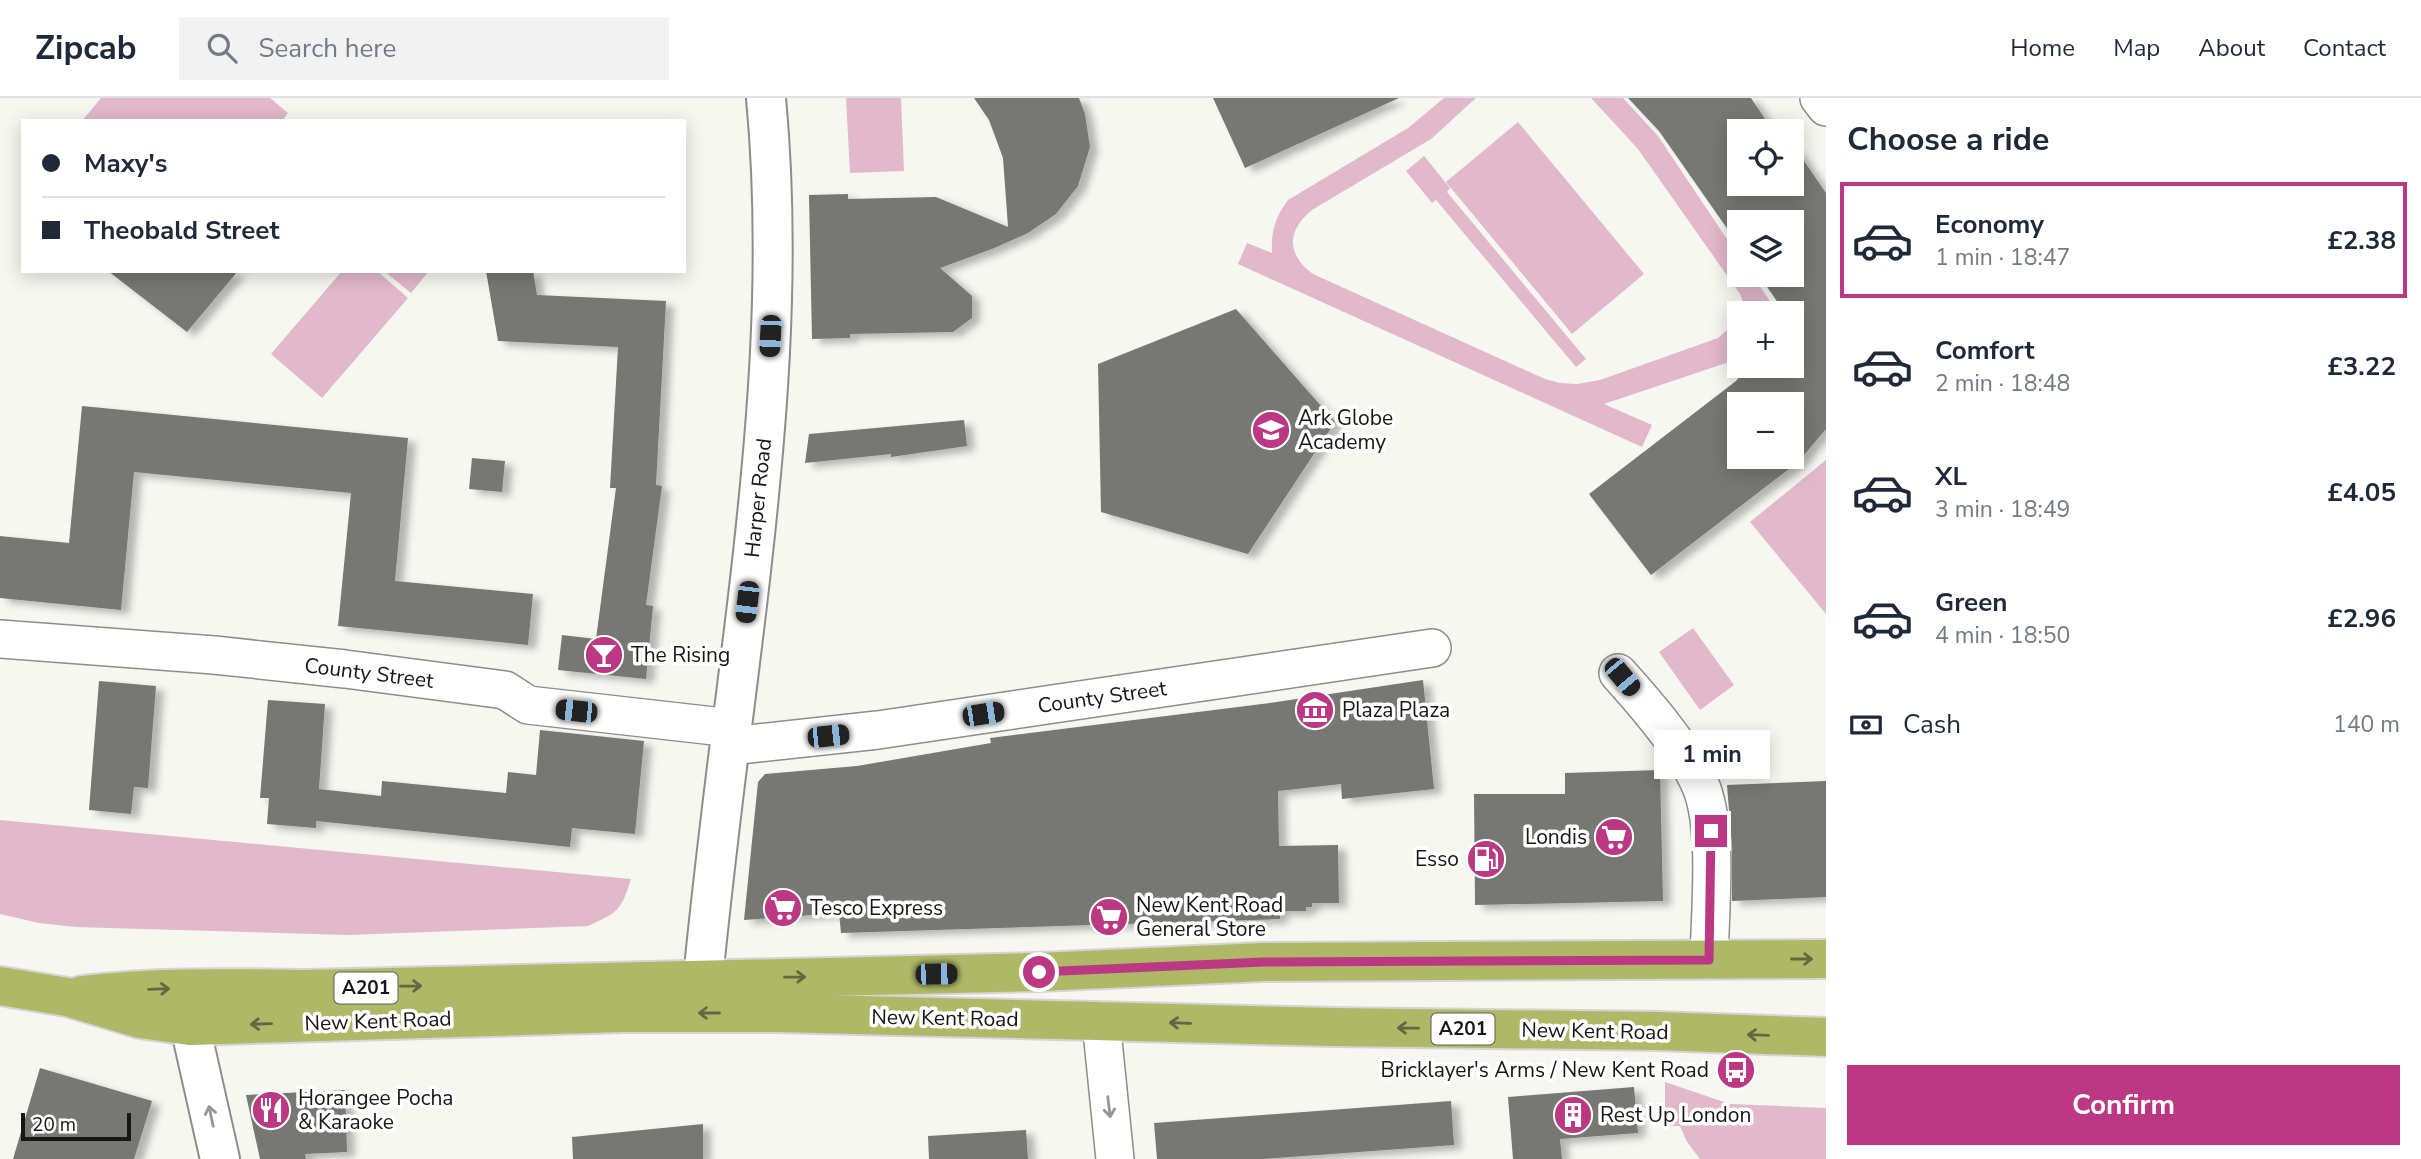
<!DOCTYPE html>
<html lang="en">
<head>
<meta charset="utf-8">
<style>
  body { margin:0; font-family:"Nunito Sans",sans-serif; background:#f2f2f3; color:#1f2937; height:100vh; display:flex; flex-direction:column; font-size:26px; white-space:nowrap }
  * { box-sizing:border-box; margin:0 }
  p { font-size:23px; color:#747a83 }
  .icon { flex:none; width:38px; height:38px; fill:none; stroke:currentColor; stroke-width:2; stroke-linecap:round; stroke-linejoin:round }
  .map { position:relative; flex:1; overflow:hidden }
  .details { display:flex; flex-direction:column; background:#fff; width:595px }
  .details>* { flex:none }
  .top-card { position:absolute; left:21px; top:21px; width:665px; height:154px; border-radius:0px; box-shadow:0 4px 18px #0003; display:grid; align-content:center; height:154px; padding:0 21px; background:#fff }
  .controls { position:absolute; left:1727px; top:21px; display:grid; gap:14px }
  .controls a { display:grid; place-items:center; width:77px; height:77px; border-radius:0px; background:#fff; box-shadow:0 4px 18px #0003; font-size:35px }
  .scale { position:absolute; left:21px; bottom:18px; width:110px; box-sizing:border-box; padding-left:7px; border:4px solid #161614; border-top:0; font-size:19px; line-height:24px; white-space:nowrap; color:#161614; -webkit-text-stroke:5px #fff; paint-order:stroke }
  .end { position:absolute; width:32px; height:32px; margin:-16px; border:9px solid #ba3982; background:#fff; box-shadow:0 0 0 4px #fff }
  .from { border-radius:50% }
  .bubble { position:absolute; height:49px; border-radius:0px; background:#fff; box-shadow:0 4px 18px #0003; font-size:23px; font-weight:700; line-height:49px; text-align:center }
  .car { position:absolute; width:21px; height:42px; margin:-21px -10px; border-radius:9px; box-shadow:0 0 5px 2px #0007; background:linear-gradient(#222 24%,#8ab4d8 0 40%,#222 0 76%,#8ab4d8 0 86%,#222 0) }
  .top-card b { display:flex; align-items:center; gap:24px; height:66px; font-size:26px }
  .top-card b+b { border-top:2px solid #e0e1e3 }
  .top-card i { width:18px; height:18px; background:#1f2937 }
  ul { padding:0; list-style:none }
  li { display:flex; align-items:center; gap:21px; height:116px; margin:0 14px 10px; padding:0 7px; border:4px solid transparent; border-radius:0px }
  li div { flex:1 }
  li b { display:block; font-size:26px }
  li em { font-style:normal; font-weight:700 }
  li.active { border-color:#ba3982 }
  li>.icon { width:63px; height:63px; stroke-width:1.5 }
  h2 { padding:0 21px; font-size:32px; line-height:84px }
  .pay { display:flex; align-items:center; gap:18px; height:77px; padding:0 21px; font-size:26px }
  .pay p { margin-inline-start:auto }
  .cta { display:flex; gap:14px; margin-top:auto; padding:14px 21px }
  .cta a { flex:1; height:80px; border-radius:0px; background:#ba3982; color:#fff; font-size:28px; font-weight:700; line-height:80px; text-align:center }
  header { display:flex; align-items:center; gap:42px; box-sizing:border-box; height:98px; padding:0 35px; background:#fff; border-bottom:2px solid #e0e1e3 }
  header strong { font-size:33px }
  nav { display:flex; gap:38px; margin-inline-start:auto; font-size:24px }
  .search { width:490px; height:63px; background:#f2f2f3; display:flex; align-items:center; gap:18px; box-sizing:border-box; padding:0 24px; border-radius:0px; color:#747a83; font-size:26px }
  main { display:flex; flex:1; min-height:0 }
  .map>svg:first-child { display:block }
  .green { fill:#e2b8cb }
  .building { fill:#777773; fill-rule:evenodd; filter:url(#shadow) }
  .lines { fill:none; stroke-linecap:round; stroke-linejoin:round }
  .minor-casing { stroke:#8d8e89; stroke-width:40 }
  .tertiary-casing { stroke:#8d8e89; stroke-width:42 }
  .secondary-casing { stroke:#8d8e89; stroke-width:42 }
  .trunk-casing { stroke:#d5d5d5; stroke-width:42 }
  .minor { stroke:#fff; stroke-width:37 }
  .tertiary { stroke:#fff; stroke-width:38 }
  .secondary { stroke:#fff; stroke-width:38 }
  .trunk { stroke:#afb866; stroke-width:38 }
  .oneway { stroke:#62673d }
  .oneway2 { stroke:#969695 }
  .route { stroke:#ba3982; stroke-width:9 }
  .labels { text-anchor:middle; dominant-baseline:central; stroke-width:7; stroke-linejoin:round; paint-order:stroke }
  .shield { fill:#fff; stroke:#5c5c5a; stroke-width:2 }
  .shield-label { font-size:19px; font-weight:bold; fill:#161614 }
  .poi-label { font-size:21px; fill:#161614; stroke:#fff; text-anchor:start }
  .street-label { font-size:21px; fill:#161614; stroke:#fff }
</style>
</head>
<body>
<header>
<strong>Zipcab</strong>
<div class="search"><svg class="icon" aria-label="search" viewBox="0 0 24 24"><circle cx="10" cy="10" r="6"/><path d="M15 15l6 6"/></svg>Search here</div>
<nav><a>Home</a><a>Map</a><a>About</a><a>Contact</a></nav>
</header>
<main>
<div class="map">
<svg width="1826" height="1061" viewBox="0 0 1826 1061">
  <defs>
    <filter id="shadow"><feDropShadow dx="8" dy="4.5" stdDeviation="3.5" flood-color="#0004"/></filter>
  </defs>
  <rect width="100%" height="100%" fill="#f6f7f1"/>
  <!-- green -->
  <g class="green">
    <polygon points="101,0 270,0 288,15 282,23 82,23"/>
    <polygon points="846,0 901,0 904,73 850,75"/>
    <path d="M1444,0H1476L1431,41L1312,112C1287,132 1286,156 1313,176L1545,281L1560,285L1577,286L1600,282L1718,240L1739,222V259L1735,262L1604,306L1652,327L1642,349L1238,166L1247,145L1272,155C1271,133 1275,120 1288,102L1408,30Z"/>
    <polygon points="1591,0 1623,0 1658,38 1739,159 1740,177 1752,177 1770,203 1772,215 1743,215 1744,207 1740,196 1638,51"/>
    <polygon points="1518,24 1644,176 1572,236 1446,84"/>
    <polygon points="1424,58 1450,90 1447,94 1586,261 1576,269 1436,102 1432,105 1406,73"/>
    <polygon points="342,173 377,173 408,200 322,300 271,256"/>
    <polygon points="384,173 429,173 411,195"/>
    <polygon points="1826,362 1826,516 1750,424"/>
    <polygon points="1693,530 1734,587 1700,612 1659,554"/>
    <path d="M0,722L631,781C621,812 619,814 588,828L348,837L75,829L39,825L0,816Z"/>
    <polygon points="1665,984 1730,1006 1826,1010 1826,1061 1700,1061 1687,1044 1680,1028 1665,1028"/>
  </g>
  <!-- building -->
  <g class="building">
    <polygon points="974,0 1079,0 1085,16 1090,49 1078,88 1056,116 1028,135 992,151 940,170 972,198 972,220 953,234 850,236 850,240 812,241 809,97 848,96 848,101 936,99 1008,129 1003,60 989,22"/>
    <polygon points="1213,0 1399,0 1245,70"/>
    <path d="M1628,0H1751L1773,33H1740V86H1792V53L1795,50L1826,95V331L1798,364L1651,477L1589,396L1736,283L1749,268H1792V215H1785L1759,177H1792V124H1740V149L1659,33ZM1740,306H1792V359H1740Z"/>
    <polygon points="108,173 238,173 187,234"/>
    <polygon points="486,173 533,173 537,197 666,203 656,387 662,388 646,507 653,508 646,581 558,572 562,537 596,541 616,390 610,390 618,249 498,243"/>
    <polygon points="1236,211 1335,324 1248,456 1101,414 1098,266"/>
    <polygon points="82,308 408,340 395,483 533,496 528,547 338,528 351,395 134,374 121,512 0,500 0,438 69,445"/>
    <polygon points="964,322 967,348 891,359 891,356 805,365 809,336"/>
    <polygon points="472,360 505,363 502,394 469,391"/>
    <polygon points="1423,582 1434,691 1342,701 1341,686 1278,693 1279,748 1338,747 1339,805 1312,805 1312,809 1306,809 1306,813 1280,813 1280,821 841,835 839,815 744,822 758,684 765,676 857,668 991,645 990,640 1270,605"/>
    <polygon points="99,583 156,588 148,690 134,689 131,716 89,712"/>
    <polygon points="268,602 325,606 319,691 381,698 382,683 506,695 508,674 536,677 540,632 644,643 635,736 572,730 570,749 316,723 316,730 267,726 269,700 260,700"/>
    <polygon points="1660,672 1663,803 1475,807 1474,696 1565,696 1565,675"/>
    <polygon points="1826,683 1826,799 1732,803 1732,750 1727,687"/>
    <polygon points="40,970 152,1003 134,1061 13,1061"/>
    <polygon points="1634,989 1638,1035 1560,1041 1562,1061 1513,1061 1508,999"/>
    <polygon points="345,992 347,1054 305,1056 306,1061 260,1061 246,997"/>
    <polygon points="1451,1003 1454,1047 1263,1061 1157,1061 1154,1025"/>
    <polygon points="703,1026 703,1061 573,1061 572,1039"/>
    <polygon points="1026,1032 1028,1061 929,1061 928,1038"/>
  </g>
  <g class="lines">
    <!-- minor casing -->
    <g class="minor-casing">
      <g id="minor">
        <polyline points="1819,0 1826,9"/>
        <polyline points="0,541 214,557 345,571 505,592 528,607 732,630"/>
        <path d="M1618,575C1645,605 1688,654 1702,691C1718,734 1710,815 1709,862"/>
        <polyline points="730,648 878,632 1432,550"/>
        <polyline points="1101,923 1115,1061"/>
      </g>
    </g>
    <!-- tertiary casing -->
    <g class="tertiary-casing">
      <polyline id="tertiary" points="190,928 220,1061"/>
    </g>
    <!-- secondary casing -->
    <g class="secondary-casing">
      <path id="secondary" d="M703,881C715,756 732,632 747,507C767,339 782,169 766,0"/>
    </g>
    <!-- trunk casing -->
    <g class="trunk-casing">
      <g id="trunk">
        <polyline points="0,888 67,899 140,921 190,928 623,915 777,915 1334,929 1657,933 1826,939"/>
        <path d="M82,897C157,888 232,890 306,891L1039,874L1263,864L1826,861"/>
      </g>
    </g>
    <!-- minor -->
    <use href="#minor" class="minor"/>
    <!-- tertiary -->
    <use href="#tertiary" class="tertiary"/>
    <!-- secondary -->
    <use href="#secondary" class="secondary"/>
    <!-- trunk -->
    <use href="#trunk" class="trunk"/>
  </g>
  <!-- one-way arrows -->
  <defs><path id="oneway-shaft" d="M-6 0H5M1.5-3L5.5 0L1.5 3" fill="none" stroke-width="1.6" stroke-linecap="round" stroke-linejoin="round" transform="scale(1.75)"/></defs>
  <g class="oneway">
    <use href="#oneway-shaft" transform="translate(1802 861)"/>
    <use href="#oneway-shaft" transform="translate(795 879) rotate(-1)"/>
    <use href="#oneway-shaft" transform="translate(411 888) rotate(-1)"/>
    <use href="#oneway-shaft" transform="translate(159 891) rotate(-2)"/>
    <use href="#oneway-shaft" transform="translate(709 915) rotate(180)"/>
    <use href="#oneway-shaft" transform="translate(1180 925) rotate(-178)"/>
    <use href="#oneway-shaft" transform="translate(261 926) rotate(178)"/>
    <use href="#oneway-shaft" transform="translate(1408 930) rotate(-179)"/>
    <use href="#oneway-shaft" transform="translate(1758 937) rotate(-178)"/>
  </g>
  <g class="oneway2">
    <use href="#oneway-shaft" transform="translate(1109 1009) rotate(83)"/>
    <use href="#oneway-shaft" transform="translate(211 1018) rotate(-102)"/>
  </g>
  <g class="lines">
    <!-- route -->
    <polyline class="route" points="1039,874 1263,864 1709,862 1711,733"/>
  </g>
  <!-- icons -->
  <defs>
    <g id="school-disc" transform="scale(2.0125)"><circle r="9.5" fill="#ba3982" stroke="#fff"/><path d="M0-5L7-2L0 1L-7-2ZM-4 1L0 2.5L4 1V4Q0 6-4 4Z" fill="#fff"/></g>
    <g id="bar-disc" transform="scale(2.0125)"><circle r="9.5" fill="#ba3982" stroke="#fff"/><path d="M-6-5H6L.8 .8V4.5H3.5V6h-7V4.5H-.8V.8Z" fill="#fff"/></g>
    <g id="museum-disc" transform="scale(2.0125)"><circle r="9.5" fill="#ba3982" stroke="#fff"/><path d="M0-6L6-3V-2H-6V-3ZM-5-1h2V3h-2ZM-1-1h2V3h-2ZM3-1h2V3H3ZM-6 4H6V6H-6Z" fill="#fff"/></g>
    <g id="supermarket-disc" transform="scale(2.0125)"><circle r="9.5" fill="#ba3982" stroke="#fff"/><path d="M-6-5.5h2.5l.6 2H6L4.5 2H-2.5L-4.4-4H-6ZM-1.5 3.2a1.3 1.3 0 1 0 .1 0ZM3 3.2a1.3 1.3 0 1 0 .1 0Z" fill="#fff"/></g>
    <g id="fuel-disc" transform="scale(2.0125)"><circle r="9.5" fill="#ba3982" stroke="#fff"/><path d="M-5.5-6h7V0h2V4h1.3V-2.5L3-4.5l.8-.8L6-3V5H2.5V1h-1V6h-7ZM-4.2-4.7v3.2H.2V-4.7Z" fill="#fff"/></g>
    <g id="bus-disc" transform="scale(2.0125)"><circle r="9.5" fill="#ba3982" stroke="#fff"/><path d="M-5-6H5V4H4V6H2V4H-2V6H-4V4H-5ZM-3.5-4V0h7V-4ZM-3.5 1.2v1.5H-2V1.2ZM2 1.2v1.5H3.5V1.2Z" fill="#fff"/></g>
    <g id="restaurant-disc" transform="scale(2.0125)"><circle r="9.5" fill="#ba3982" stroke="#fff"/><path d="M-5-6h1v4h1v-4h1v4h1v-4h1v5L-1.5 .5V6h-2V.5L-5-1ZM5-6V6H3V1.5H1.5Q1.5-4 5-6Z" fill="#fff"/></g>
    <g id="building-disc" transform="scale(2.0125)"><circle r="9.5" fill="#ba3982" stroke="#fff"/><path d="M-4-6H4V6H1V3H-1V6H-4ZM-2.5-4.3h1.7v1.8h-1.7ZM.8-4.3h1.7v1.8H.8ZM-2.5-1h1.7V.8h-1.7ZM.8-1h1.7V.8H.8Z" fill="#fff"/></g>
  </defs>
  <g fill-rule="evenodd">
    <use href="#school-disc" x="1271" y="332"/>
    <use href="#bar-disc" x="604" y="557"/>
    <use href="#museum-disc" x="1315" y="612"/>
    <use href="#supermarket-disc" x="1614" y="739"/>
    <use href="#fuel-disc" x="1486" y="761"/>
    <use href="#supermarket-disc" x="783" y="810"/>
    <use href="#supermarket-disc" x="1109" y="819"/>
    <use href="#bus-disc" x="1736" y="972"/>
    <use href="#restaurant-disc" x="271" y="1012"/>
    <use href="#building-disc" x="1573" y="1017"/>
  </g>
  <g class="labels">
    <!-- shield labels -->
    <g class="shield">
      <rect x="334.5" y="874.5" width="63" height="31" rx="5"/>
      <rect x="1431.5" y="915.5" width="63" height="31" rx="5"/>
    </g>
    <g class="shield-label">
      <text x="366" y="890">A201</text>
      <text x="1463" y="931">A201</text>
    </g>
    <!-- poi labels -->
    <g class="poi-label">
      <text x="1298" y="320">Ark Globe<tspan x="1298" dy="24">Academy</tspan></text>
      <text x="631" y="557">The Rising</text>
      <text x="1342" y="612">Plaza Plaza</text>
      <text x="1587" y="739" text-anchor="end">Londis</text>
      <text x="1459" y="761" text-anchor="end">Esso</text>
      <text x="1136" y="807">New Kent Road<tspan x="1136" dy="24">General Store</tspan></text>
      <text x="810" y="810">Tesco Express</text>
      <text x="1709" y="972" text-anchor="end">Bricklayer's Arms / New Kent Road</text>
      <text x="298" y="1000">Horangee Pocha<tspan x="298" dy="24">&amp; Karaoke</tspan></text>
      <text x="1600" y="1017">Rest Up London</text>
    </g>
    <!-- street labels -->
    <g class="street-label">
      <text transform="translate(758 400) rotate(-84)">Harper Road</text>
      <text transform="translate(369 575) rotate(7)">County Street</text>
      <text transform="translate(1102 599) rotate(-8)">County Street</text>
      <text transform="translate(945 920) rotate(1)">New Kent Road</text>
      <text transform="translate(378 923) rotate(-2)">New Kent Road</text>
      <text transform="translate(1595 933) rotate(1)">New Kent Road</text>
    </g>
  </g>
</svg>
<div class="controls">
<a><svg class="icon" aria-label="locate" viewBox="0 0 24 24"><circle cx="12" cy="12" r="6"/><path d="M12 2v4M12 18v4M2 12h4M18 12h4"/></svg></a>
<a><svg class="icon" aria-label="layers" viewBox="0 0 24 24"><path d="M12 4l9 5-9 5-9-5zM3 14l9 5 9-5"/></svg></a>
<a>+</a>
<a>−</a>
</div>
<div class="scale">20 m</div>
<i class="end from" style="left:1039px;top:874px"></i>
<i class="end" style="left:1711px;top:733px"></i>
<div class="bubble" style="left:1654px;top:632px;width:116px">1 min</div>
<i class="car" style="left:770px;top:238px;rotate:183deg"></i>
<i class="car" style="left:747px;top:504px;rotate:187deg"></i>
<i class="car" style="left:1622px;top:579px;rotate:140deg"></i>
<i class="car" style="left:576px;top:613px;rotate:276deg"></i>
<i class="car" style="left:983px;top:616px;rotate:81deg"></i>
<i class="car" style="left:828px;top:638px;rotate:84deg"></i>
<i class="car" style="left:936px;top:876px;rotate:89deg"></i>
<div class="top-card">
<b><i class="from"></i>Maxy's</b>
<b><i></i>Theobald Street</b>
</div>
</div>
<section class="details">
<h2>Choose a ride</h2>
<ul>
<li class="active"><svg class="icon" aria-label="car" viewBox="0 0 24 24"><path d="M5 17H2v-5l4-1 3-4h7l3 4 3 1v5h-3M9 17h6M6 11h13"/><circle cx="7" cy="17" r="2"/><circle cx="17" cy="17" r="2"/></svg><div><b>Economy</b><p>1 min · 18:47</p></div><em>£2.38</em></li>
<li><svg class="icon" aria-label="car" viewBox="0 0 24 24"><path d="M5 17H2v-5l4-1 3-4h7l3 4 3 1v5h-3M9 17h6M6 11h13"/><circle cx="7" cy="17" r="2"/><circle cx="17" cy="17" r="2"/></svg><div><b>Comfort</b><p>2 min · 18:48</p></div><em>£3.22</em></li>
<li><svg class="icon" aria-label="car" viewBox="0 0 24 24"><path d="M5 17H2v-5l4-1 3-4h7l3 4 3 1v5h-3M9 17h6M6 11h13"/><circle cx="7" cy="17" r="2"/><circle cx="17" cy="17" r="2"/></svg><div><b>XL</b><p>3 min · 18:49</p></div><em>£4.05</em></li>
<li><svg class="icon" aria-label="car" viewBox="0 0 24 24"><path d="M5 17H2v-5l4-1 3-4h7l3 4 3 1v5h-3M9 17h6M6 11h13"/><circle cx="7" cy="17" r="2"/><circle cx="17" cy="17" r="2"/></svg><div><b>Green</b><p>4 min · 18:50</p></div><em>£2.96</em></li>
</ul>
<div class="pay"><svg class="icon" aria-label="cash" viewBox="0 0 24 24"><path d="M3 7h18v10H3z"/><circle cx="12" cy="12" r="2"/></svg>Cash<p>140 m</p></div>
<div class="cta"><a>Confirm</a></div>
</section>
</main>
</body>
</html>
